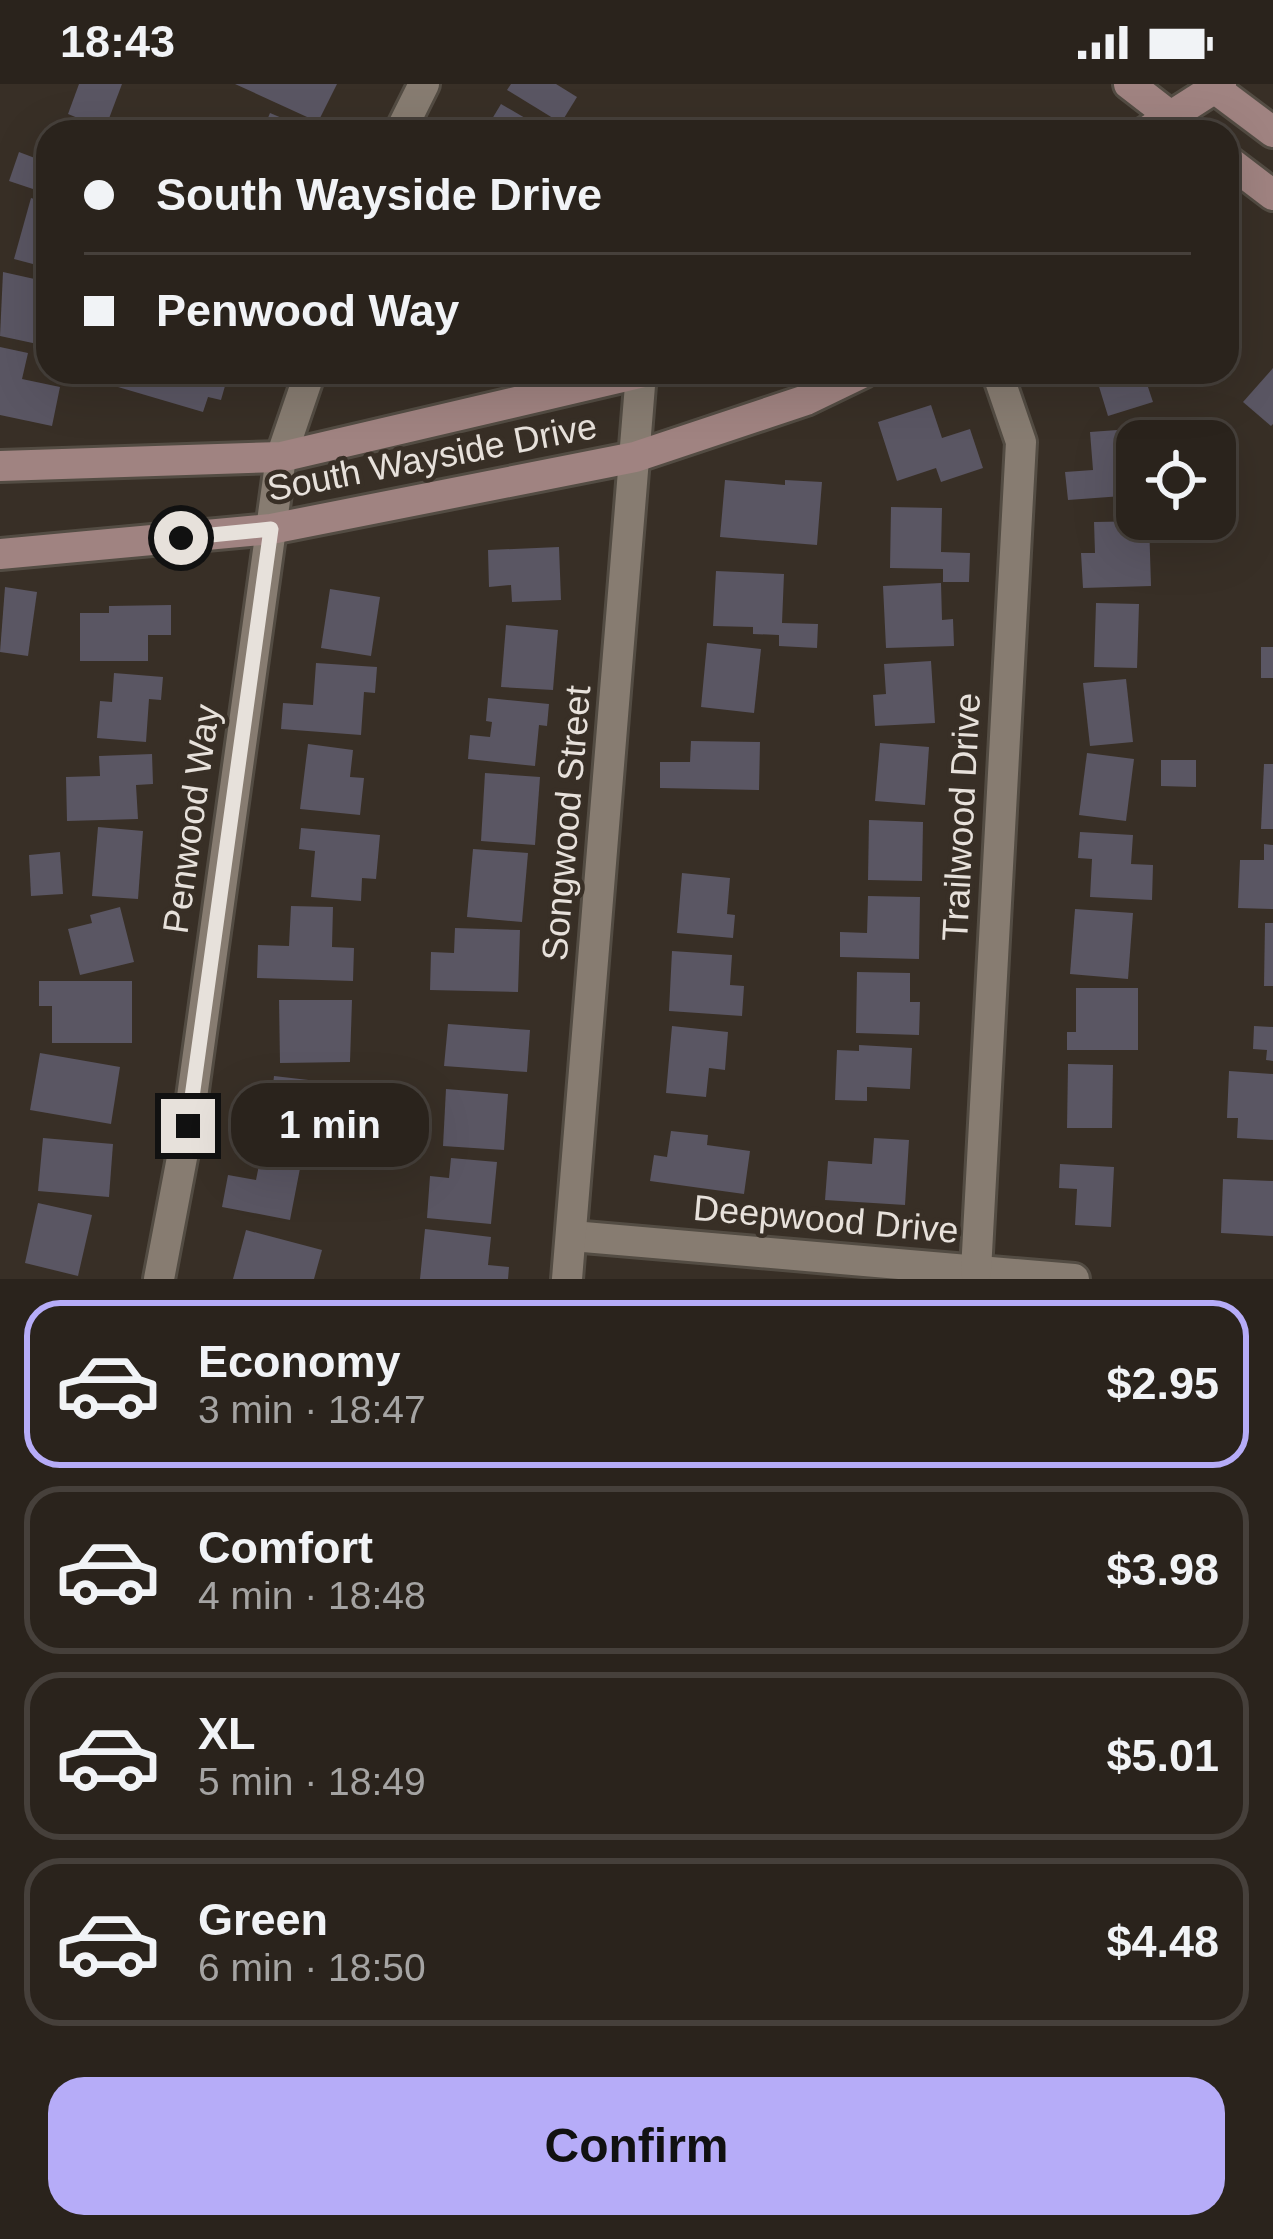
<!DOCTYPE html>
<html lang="en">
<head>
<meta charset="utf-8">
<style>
  body { margin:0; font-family:Arial,sans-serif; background:#362f29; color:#f1f3f6; height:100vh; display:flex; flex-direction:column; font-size:45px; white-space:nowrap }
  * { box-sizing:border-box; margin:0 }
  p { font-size:39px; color:#a5a4a3 }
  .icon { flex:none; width:66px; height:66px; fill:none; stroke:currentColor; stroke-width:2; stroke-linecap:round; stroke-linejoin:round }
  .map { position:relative; height:1195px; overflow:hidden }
  .details { display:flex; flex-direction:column; background:#2a231c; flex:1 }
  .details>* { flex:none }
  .guide { position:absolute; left:36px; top:36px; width:1203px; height:264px; border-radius:36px; box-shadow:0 12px 48px #0002,0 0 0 3px #46403b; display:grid; align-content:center; height:264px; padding:0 48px; background:#2a231c }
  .buttons { position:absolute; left:1116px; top:336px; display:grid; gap:24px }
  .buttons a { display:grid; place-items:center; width:120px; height:120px; border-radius:24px; background:#2a231c; box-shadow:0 12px 48px #0002,0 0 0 3px #46403b; font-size:60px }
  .end { position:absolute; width:54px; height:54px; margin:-27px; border:15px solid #e7e1db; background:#111; box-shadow:0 0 0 6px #111 }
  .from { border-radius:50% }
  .bubble { position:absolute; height:84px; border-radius:36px; background:#2a231c; box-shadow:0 12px 48px #0002,0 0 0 3px #46403b; font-size:39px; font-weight:800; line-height:84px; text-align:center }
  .guide b { display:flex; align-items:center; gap:42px; height:114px; font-size:45px }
  .guide b+b { border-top:3px solid #46403b }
  .guide i { width:30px; height:30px; background:#f1f3f6 }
  ul { padding:21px 0 0; list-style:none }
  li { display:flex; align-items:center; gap:36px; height:168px; margin:0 24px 18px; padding:0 24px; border:6px solid #46403b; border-radius:36px }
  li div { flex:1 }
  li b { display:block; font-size:45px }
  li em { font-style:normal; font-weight:800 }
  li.selected { border-color:#b6acf8 }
  li>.icon { width:108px; height:108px; stroke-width:1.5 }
  .button { display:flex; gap:24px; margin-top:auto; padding:24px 48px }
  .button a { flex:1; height:138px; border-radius:36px; background:#b6acf8; color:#111; font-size:48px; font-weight:800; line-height:138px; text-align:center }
  .status { display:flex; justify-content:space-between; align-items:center; height:84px; padding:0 60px; background:#2a231c; direction:ltr }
  .status svg { height:33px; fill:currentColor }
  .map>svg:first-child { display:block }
  .building { fill:#5a5663 }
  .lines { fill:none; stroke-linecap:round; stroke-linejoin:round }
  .minor-casing { stroke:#534c43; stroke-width:36 }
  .secondary-casing { stroke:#534c43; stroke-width:36 }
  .minor { stroke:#877c71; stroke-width:30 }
  .secondary { stroke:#a08381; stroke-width:30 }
  .route { stroke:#e7e1db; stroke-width:15 }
  .labels { text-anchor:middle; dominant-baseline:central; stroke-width:9; stroke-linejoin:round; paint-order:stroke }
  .street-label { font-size:36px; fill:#e7e1db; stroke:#382f26 }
</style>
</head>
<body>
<div class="status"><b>18:43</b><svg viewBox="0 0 49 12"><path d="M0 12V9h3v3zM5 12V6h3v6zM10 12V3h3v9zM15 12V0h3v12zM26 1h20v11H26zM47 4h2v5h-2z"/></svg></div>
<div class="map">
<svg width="1273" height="1195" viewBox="0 0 1273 1195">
  <rect width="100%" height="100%" fill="#382f26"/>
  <!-- building -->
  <g class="building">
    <polygon points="79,0 122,0 105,45 68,30"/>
    <polygon points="235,0 337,0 318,38"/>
    <polygon points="511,0 556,0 577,13 561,39 507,6"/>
    <polygon points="501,20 549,48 503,48 489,40"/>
    <polygon points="270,29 315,48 262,48"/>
    <polygon points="19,68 48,79 48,110 9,97"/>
    <polygon points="31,114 48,119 48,184 14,175"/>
    <polygon points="3,188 48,198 48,230 42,261 0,252"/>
    <polygon points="0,263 28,269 22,295 60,303 52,342 0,331"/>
    <polygon points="1273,284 1273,340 1271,342 1243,318"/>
    <polygon points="123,288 229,288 221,316 208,313 203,328 118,303"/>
    <polygon points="1074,288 1143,288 1153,318 1108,332 1097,296 1078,301"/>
    <polygon points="931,321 942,354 970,345 983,384 941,398 936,384 897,397 878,338"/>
    <polygon points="1131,345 1136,411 1068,416 1065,388 1093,386 1090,348"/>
    <polygon points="725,396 785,401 785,396 822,398 817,461 720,453"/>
    <polygon points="891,423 942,424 941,468 970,469 969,498 943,498 943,485 890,484"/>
    <polygon points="1149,437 1151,502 1083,504 1081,469 1095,469 1094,438"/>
    <polygon points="559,463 561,516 512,518 511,501 489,503 488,466"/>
    <polygon points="716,487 784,490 782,539 818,540 817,564 779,562 779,551 753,550 753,543 713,542"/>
    <polygon points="941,499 942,536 953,535 954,562 886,564 883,502"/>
    <polygon points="5,503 37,508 28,572 0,568"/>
    <polygon points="330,505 380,513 371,572 321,564"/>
    <polygon points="1096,519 1139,520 1137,584 1094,583"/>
    <polygon points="171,521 171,551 148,551 148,577 80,577 80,529 109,529 109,522"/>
    <polygon points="506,541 558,546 553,606 501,603"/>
    <polygon points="707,559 761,565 754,629 701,623"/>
    <rect x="1261" y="563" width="12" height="31"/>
    <polygon points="931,577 935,639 875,642 873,611 886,610 884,580"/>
    <polygon points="316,579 377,583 375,609 364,608 361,651 281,645 283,619 313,621"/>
    <polygon points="114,589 163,593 161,616 149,615 146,658 97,654 100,617 112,618"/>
    <polygon points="1126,595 1133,658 1090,662 1083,599"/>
    <polygon points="488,614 549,620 547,642 539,641 535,682 468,675 470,651 490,653 492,638 486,637"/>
    <polygon points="691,657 760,658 759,706 660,704 660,678 690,678"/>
    <polygon points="880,659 929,663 925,721 875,717"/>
    <polygon points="308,660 353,666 350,693 364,694 360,731 300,725"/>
    <polygon points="1087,669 1134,675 1126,737 1079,731"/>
    <polygon points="152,670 153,700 136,701 138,735 67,737 66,693 100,692 99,672"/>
    <polygon points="1161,676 1196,676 1196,703 1161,702"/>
    <polygon points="1264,680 1273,680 1273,745 1261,745"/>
    <polygon points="485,689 540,693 535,761 481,757"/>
    <polygon points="869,736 923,738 922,797 868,796"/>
    <polygon points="98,743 143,747 138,815 92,812"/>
    <polygon points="301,744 380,751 376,795 362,794 361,817 311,813 315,767 299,765"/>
    <polygon points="1080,748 1133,751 1131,780 1153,781 1152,816 1090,813 1092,775 1078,774"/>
    <polygon points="1264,760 1273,761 1273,825 1238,824 1240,776 1264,776"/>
    <polygon points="473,765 528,769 522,838 467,833"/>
    <polygon points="60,768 63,810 31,812 29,771"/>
    <polygon points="682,789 730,794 727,830 735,831 733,854 677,849"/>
    <polygon points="868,812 920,813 919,875 840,873 840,848 867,849"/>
    <polygon points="291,822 333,823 332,863 354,864 353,897 257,894 258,861 289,862"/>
    <polygon points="120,823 134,878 80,891 68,845 92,839 90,831"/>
    <polygon points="1075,825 1133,829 1128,895 1070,890"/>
    <polygon points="1265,839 1273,839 1273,902 1264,902"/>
    <polygon points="455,844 520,846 518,908 430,906 431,868 454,869"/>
    <polygon points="672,867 732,871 730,901 744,902 742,932 669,927"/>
    <polygon points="857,888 910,889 910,918 920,918 919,951 856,949"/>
    <polygon points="39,897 132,897 132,959 52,959 52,922 39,922"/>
    <polygon points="1076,904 1138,904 1138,966 1067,966 1067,948 1076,948"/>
    <polygon points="279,916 352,916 350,978 280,979"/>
    <polygon points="448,940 530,946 527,988 444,982"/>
    <polygon points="672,942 728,948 725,986 709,984 706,1013 666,1009"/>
    <polygon points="1254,942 1273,943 1273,977 1266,976 1267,966 1253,965"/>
    <polygon points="859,961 912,964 910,1005 867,1003 867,1017 835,1016 837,966 859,967"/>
    <polygon points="40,969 120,983 111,1040 30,1026"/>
    <polygon points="1068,980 1113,981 1112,1044 1067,1044"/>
    <polygon points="1229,987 1273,990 1273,1056 1237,1054 1238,1034 1227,1034"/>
    <polygon points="274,992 343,1000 340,1025 330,1024 326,1060 267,1053"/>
    <polygon points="446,1005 508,1010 504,1066 443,1062"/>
    <polygon points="671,1047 708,1051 707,1061 750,1067 744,1110 650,1097 654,1071 667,1073"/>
    <polygon points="43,1054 113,1060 109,1113 38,1107"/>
    <polygon points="874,1054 909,1056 905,1121 825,1116 828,1077 872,1080"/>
    <polygon points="263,1061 303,1069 290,1136 222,1123 228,1091 256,1096"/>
    <polygon points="451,1074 497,1078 491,1140 427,1134 430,1092 449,1094"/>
    <polygon points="1060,1080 1114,1083 1111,1143 1075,1141 1077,1105 1059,1104"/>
    <polygon points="1223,1095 1273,1097 1273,1152 1221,1149"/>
    <polygon points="38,1119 92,1131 78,1192 25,1179"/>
    <polygon points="425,1145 491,1153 488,1181 509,1183 508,1195 420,1195"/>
    <polygon points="246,1146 322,1166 314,1195 233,1195"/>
  </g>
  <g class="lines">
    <!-- minor casing -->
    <g class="minor-casing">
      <g id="minor">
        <polyline points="400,48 424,0"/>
        <polyline points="572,1152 1074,1195"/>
        <polyline points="976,1187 1021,358 997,288"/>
        <polyline points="159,1195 188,1042 281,373 310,288"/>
        <polyline points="567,1195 641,289"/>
      </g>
    </g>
    <!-- secondary casing -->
    <g class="secondary-casing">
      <g id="secondary">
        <polyline points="1129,0 1191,48"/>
        <polyline points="1209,0 1273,48"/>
        <polyline points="1146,48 1221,0"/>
        <polyline points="1227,76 1273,111"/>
        <polyline points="0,382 281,373 644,288"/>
        <polyline points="0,470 271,445 635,373 806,316 864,288"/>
      </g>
    </g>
    <!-- minor -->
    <use href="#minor" class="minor"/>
    <!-- secondary -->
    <use href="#secondary" class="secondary"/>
  </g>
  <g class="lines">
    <!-- route -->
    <polyline class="route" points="181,454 271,445 188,1042"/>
  </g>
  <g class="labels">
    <!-- street labels -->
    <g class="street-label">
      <text transform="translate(432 373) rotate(-11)">South Wayside Drive</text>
      <text transform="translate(961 733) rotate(-87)">Trailwood Drive</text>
      <text transform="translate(191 735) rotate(-82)">Penwood Way</text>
      <text transform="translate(566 739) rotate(-85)">Songwood Street</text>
      <text transform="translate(826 1135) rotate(5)">Deepwood Drive</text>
    </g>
  </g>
</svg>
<div class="buttons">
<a><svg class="icon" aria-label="locate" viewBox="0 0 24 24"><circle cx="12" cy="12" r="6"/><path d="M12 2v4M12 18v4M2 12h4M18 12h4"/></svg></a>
</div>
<i class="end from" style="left:181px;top:454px"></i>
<i class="end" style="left:188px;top:1042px"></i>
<div class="bubble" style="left:231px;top:999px;width:198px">1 min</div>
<div class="guide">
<b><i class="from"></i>South Wayside Drive</b>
<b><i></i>Penwood Way</b>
</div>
</div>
<section class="details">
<ul>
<li class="selected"><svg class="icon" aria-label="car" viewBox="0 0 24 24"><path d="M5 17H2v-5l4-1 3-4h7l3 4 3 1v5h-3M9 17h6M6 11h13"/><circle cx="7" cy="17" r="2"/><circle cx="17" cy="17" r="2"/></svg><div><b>Economy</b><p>3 min · 18:47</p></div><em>$2.95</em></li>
<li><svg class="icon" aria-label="car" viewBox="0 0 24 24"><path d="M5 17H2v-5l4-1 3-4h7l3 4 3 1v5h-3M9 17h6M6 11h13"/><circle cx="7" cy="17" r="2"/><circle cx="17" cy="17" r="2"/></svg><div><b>Comfort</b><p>4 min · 18:48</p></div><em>$3.98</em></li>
<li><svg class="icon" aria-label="car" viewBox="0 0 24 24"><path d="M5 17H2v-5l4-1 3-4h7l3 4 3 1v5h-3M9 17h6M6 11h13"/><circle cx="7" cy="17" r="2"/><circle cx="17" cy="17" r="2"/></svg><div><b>XL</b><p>5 min · 18:49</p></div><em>$5.01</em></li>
<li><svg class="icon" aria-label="car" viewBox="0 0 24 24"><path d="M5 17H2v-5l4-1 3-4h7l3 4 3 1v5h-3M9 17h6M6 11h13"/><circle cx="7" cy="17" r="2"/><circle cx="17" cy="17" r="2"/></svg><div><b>Green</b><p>6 min · 18:50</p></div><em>$4.48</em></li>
</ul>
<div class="button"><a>Confirm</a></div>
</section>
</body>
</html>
